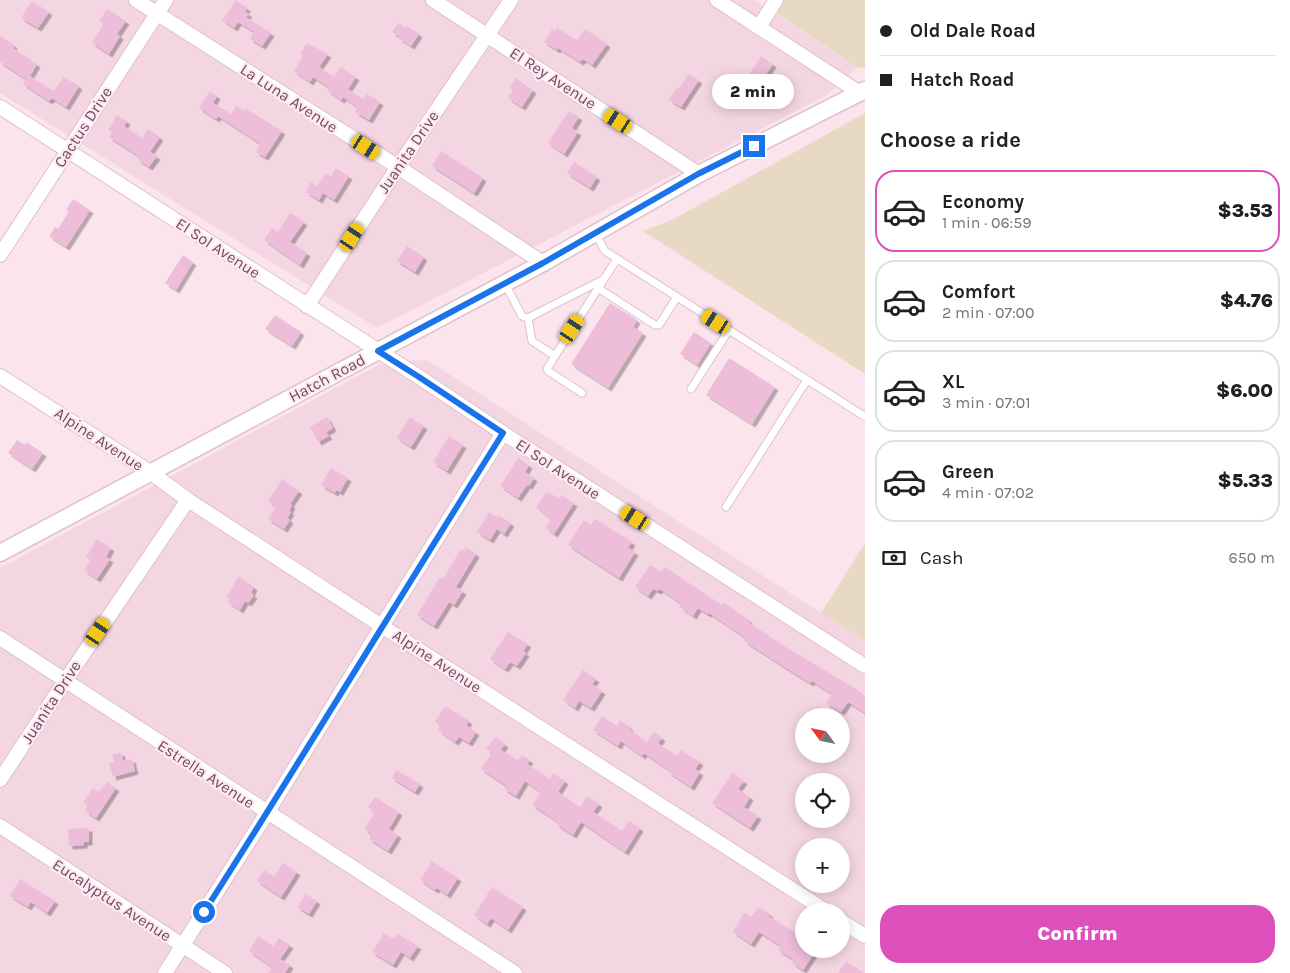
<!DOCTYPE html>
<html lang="en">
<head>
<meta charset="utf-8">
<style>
  body { margin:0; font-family:Karla,sans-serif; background:#f6f6f6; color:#202124; height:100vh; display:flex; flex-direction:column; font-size:19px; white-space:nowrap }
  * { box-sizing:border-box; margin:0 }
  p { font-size:16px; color:#757577 }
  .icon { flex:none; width:28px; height:28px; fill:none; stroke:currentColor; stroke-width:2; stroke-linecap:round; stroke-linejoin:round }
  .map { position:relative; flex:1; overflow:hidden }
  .sheet { display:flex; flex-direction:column; background:#fff; width:425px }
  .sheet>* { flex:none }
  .guide { display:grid; align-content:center; height:110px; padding:0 15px; background:#fff }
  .needle { width:32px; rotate:303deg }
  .fabs { position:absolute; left:795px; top:708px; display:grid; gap:10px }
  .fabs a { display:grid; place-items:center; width:55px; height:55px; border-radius:50%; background:#fff; box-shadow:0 2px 12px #0003; font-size:25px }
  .end { position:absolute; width:22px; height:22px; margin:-11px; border:6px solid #1a73e8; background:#fff; box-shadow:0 0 0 2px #fff }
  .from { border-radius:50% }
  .bubble { position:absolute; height:35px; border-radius:18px; background:#fff; box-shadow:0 2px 12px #0003; font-size:16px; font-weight:800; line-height:35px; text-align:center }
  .car { position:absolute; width:15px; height:30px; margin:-15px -8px; border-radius:6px; box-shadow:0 0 4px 1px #0007; background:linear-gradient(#f5c518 24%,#345 0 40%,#f5c518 0 76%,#345 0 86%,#f5c518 0) }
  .guide b { display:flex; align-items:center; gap:18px; height:48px; font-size:19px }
  .guide b+b { border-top:1px solid #e0e0e0 }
  .guide i { width:12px; height:12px; background:#202124 }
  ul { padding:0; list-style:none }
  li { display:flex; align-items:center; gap:15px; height:82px; margin:0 10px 8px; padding:0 5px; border:2px solid #e0e0e0; border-radius:20px }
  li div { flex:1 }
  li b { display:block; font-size:19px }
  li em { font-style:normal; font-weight:800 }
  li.current { border-color:#dd50bc }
  li>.icon { width:45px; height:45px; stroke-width:1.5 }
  h2 { padding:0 15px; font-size:22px; line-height:60px }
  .pay { display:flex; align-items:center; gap:12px; height:55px; padding:0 15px; font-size:19px }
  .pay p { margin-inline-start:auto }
  .button { display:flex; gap:10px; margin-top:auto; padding:10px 15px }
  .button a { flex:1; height:58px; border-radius:20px; background:#dd50bc; color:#fff; font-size:20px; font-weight:800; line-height:58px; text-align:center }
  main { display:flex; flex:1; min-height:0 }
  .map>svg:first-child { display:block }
  .residential { fill:#f4d6e3; fill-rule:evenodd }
  .green { fill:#e7d9c3 }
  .building { fill:#eebdda; filter:url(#shadow) }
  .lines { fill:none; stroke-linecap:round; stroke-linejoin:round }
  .service-casing { stroke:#dec0d0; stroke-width:9 }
  .minor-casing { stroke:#dec0d0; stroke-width:16 }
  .tertiary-casing { stroke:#dec0d0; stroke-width:19 }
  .service { stroke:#fff; stroke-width:7 }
  .minor { stroke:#fff; stroke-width:14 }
  .tertiary { stroke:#fff; stroke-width:16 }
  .route { stroke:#1a73e8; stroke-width:6 }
  .labels { text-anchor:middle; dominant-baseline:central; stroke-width:4.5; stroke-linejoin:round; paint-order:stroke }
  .street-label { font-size:16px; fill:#714b63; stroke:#feeaf1 }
</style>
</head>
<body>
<main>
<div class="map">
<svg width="865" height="973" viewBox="0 0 865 973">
  <defs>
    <filter id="shadow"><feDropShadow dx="3.5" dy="3.5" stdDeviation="0" flood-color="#0004"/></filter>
  </defs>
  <rect width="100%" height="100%" fill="#fbe4ec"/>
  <!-- residential -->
  <g class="residential">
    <polygon points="0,0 754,0 857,67 827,95 377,328 0,93"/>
    <path d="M427,360L865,641V973H0V568L384,362ZM804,716H841V754H804ZM804,781H841V819H804ZM804,846H841V884H804ZM804,911H841V949H804Z"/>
  </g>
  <!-- green -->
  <g class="green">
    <polygon points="781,0 865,0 865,68 857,67 774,12"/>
    <polygon points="865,113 865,374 643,231 674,219"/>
    <polygon points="865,543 865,641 821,613"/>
  </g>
  <!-- building -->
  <g class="building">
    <polygon points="236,0 247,8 245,12 249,14 246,17 271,33 262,46 250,39 254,32 238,22 234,28 222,20"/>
    <polygon points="32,1 49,12 38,28 21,18"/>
    <polygon points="107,9 126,21 117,34 120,36 109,54 92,43 104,24 99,21"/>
    <polygon points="398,23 405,28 407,26 419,34 411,46 399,38 400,37 392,32"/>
    <polygon points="557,28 577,40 585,29 607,44 592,65 583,59 580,62 558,48 557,50 544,42 552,29 555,31"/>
    <polygon points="0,36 14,45 13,48 37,64 30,76 54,91 64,77 79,86 66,107 52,98 49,101 40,95 23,84 26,79 0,62"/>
    <polygon points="307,43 328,54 319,67 334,77 341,67 356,77 348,89 363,99 367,94 380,102 369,120 355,112 358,107 343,97 341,100 327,90 329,87 313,77 310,82 294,71 303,56 300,54"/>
    <polygon points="761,56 773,64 765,76 772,80 757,103 739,91"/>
    <polygon points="688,74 699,80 681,107 669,100 677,87 679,89"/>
    <polygon points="515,78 533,90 522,107 508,98 513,90 510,88"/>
    <polygon points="210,91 217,96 213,103 231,114 236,106 245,111 246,109 282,131 265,157 256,152 261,144 218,116 216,119 199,108"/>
    <polygon points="569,111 579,117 572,128 578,132 564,154 548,143"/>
    <polygon points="117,115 127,121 124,126 142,138 148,129 160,137 150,152 157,156 149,167 137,159 139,156 109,137 112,132 108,130"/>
    <polygon points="441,151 483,178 474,193 432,166"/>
    <polygon points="574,162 597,177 590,188 567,173"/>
    <polygon points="336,168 349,176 334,200 323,193 319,200 306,192 311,182 317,186 326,173 331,176"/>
    <polygon points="73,199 90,210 66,247 49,236 55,227 58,229 69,211 66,210"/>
    <polygon points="290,213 304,222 290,242 307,253 300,265 264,240 272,228 278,232"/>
    <polygon points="407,246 424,257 415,272 397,261"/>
    <polygon points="183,255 193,262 176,290 165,283"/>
    <polygon points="610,303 637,320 633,327 643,333 608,388 571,364"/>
    <polygon points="275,315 301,332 292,346 265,329"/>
    <polygon points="694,332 711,343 697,365 680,354"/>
    <polygon points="729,358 775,387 752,424 706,395"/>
    <polygon points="327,417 333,428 326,432 329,436 318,442 310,427"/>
    <polygon points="410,417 424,426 411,447 397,438"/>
    <polygon points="449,436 463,445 447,471 433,462"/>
    <polygon points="17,440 25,445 26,442 43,453 32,469 8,453"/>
    <polygon points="518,458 529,465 525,472 534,478 529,486 527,485 518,498 500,486"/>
    <polygon points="331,468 348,478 340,492 336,490 335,493 321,485"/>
    <polygon points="282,479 299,491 290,504 292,505 289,511 291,512 287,518 290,520 284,529 268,519 276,507 268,501"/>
    <polygon points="546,492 560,498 561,495 574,503 554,534 546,528 551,520 536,507"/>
    <polygon points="489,512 497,517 498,515 511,523 504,534 497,529 490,540 477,532"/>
    <polygon points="595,519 632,542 628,548 635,552 619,578 568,545 584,520 591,525"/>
    <polygon points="97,539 111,548 106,557 110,559 97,579 84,570 90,560 86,557"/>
    <polygon points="466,547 476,554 456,587 463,591 454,605 449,602 434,626 417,615 440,577 443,579 461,549 464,551"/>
    <polygon points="650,565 661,572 665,567 722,605 724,603 749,620 748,622 784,646 856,689 865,696 865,713 848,702 841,712 826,703 832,694 812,681 810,683 783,666 744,641 746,638 709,613 708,614 698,608 693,616 680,607 682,604 660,589 658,591 653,589 648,596 635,587"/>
    <polygon points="239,576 254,587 251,593 254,595 248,603 245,601 240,610 228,602 229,599 226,597"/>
    <polygon points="508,632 528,644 523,651 526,653 517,666 510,662 505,669 490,659"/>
    <polygon points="583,670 596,679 592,684 602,691 591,708 579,701 575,708 563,700"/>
    <polygon points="445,706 469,721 466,725 476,732 469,743 459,737 455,742 438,730 441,726 435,722"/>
    <polygon points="602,716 617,726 620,720 630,727 629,729 647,742 654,732 662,738 658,743 677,756 681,750 700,762 695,769 700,772 691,787 668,772 669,770 644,753 642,756 621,741 618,746 593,730"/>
    <polygon points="495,737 505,744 501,750 518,760 522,755 530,760 527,764 550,779 553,773 565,781 558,792 580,807 587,796 599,804 593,812 622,831 629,821 640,828 625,852 581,822 573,835 556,824 557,821 532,805 541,792 525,781 516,796 504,789 507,786 481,769 492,753 486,749"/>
    <polygon points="121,752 123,761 132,759 135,771 113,777 109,763 114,762 112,755"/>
    <polygon points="396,770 420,784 415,792 392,778"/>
    <polygon points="732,773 744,781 738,789 750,797 744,807 758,816 750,828 712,803"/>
    <polygon points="107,782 116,788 96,818 85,811 88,805 83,802 93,788 99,792"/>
    <polygon points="375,797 399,812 389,829 398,835 388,851 369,839 372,834 364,829 375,812 368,807"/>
    <polygon points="89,828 89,842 84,842 84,845 69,846 68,829"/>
    <polygon points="432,861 458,878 447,895 437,888 435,890 420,880"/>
    <polygon points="283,863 297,872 281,897 257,881 264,870 274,877"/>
    <polygon points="20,879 55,901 47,913 31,902 28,907 10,896"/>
    <polygon points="492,887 523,907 508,930 491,918 487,924 474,915"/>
    <polygon points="306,894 317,901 309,914 297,907"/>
    <polygon points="758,907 770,914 768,916 804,938 804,949 817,949 803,970 792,963 794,960 778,950 781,946 759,932 751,944 733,932 744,913 751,917"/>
    <polygon points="384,933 394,939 398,934 418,946 410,958 401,952 393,965 372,952"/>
    <polygon points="258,936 273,946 279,938 290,945 280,959 290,965 285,973 268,973 272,967 249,951"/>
    <polygon points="846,961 864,973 838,973"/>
  </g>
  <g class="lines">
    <!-- service casing -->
    <g class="service-casing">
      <g id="service">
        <polyline points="595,233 605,251 864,416"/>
        <polyline points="505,284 522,316 528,318 604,279 617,259"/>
        <polyline points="598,288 655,325 659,325 677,297"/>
        <polyline points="528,318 532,341 555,356 604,279"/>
        <polyline points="555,356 547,369 548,371 582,393"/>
        <polyline points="691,389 729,330"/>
        <polyline points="726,507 807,380"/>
      </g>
    </g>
    <!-- minor casing -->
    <g class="minor-casing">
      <g id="minor">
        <polyline points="136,0 398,167 543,263"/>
        <polyline points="433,0 699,174"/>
        <polyline points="717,0 860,93"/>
        <polyline points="759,27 776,0"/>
        <polyline points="0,107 419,377 503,433 865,666"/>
        <polyline points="0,255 166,0"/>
        <polyline points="307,306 398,167 511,0"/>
        <polyline points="0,376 150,472 188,500 394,634 826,911"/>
        <polyline points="0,638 515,973"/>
        <polyline points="0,780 65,681 188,500"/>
        <polyline points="0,826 225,973"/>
        <polyline points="841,921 865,936"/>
        <polyline points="165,973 267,813 382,626 503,433"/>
      </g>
    </g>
    <!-- tertiary casing -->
    <g class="tertiary-casing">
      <polyline id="tertiary" points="0,553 543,263 699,174 865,90"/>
    </g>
    <!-- service -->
    <use href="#service" class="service"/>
    <!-- minor -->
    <use href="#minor" class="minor"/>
    <!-- tertiary -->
    <use href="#tertiary" class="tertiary"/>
  </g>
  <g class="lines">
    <!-- route -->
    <path class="route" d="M204,912C305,754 403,592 503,433L419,377L378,351L543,263L698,174L754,146"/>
  </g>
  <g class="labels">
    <!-- street labels -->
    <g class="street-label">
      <text transform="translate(553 78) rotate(33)">El Rey Avenue</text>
      <text transform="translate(289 98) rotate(33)">La Luna Avenue</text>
      <text transform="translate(83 127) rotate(-57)">Cactus Drive</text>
      <text transform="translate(408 152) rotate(-56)">Juanita Drive</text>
      <text transform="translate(218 248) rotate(33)">El Sol Avenue</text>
      <text transform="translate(327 378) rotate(-28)">Hatch Road</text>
      <text transform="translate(99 439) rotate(33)">Alpine Avenue</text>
      <text transform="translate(558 469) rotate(33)">El Sol Avenue</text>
      <text transform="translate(437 661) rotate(33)">Alpine Avenue</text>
      <text transform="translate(51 702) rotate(-57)">Juanita Drive</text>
      <text transform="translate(206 774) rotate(33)">Estrella Avenue</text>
      <text transform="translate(112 900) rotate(33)">Eucalyptus Avenue</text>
    </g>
  </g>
</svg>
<div class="fabs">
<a><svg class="needle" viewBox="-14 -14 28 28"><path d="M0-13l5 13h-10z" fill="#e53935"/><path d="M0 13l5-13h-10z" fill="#757577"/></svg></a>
<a><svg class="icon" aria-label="locate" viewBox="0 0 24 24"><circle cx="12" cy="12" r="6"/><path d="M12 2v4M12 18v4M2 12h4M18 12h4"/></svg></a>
<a>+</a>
<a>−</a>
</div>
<i class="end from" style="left:204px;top:912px"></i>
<i class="end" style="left:754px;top:146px"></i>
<div class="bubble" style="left:712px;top:74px;width:82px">2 min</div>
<i class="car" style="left:618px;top:121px;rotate:303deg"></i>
<i class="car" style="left:366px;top:147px;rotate:123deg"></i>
<i class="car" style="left:352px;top:237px;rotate:33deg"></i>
<i class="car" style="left:716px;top:322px;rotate:303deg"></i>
<i class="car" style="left:572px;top:329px;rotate:33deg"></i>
<i class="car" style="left:635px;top:518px;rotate:302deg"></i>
<i class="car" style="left:98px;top:632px;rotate:34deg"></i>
</div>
<section class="sheet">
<div class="guide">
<b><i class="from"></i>Old Dale Road</b>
<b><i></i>Hatch Road</b>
</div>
<h2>Choose a ride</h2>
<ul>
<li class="current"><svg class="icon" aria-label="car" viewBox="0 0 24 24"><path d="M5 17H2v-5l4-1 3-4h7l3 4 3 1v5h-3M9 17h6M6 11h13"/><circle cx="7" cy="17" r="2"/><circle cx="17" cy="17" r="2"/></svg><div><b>Economy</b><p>1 min · 06:59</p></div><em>$3.53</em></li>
<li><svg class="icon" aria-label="car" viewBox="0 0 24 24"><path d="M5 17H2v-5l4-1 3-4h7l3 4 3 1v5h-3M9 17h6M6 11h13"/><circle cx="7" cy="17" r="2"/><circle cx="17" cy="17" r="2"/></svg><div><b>Comfort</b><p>2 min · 07:00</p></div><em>$4.76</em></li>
<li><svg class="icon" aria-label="car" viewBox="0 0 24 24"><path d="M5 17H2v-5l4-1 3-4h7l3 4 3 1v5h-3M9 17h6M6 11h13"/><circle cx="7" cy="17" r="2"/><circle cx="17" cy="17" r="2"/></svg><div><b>XL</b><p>3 min · 07:01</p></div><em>$6.00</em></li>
<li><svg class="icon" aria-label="car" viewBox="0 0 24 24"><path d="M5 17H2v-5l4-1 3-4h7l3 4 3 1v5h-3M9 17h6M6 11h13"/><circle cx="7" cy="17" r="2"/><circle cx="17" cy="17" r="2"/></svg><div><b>Green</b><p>4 min · 07:02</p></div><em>$5.33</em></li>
</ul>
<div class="pay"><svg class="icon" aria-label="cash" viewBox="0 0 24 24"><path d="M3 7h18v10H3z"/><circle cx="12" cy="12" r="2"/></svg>Cash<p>650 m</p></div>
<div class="button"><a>Confirm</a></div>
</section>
</main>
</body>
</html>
